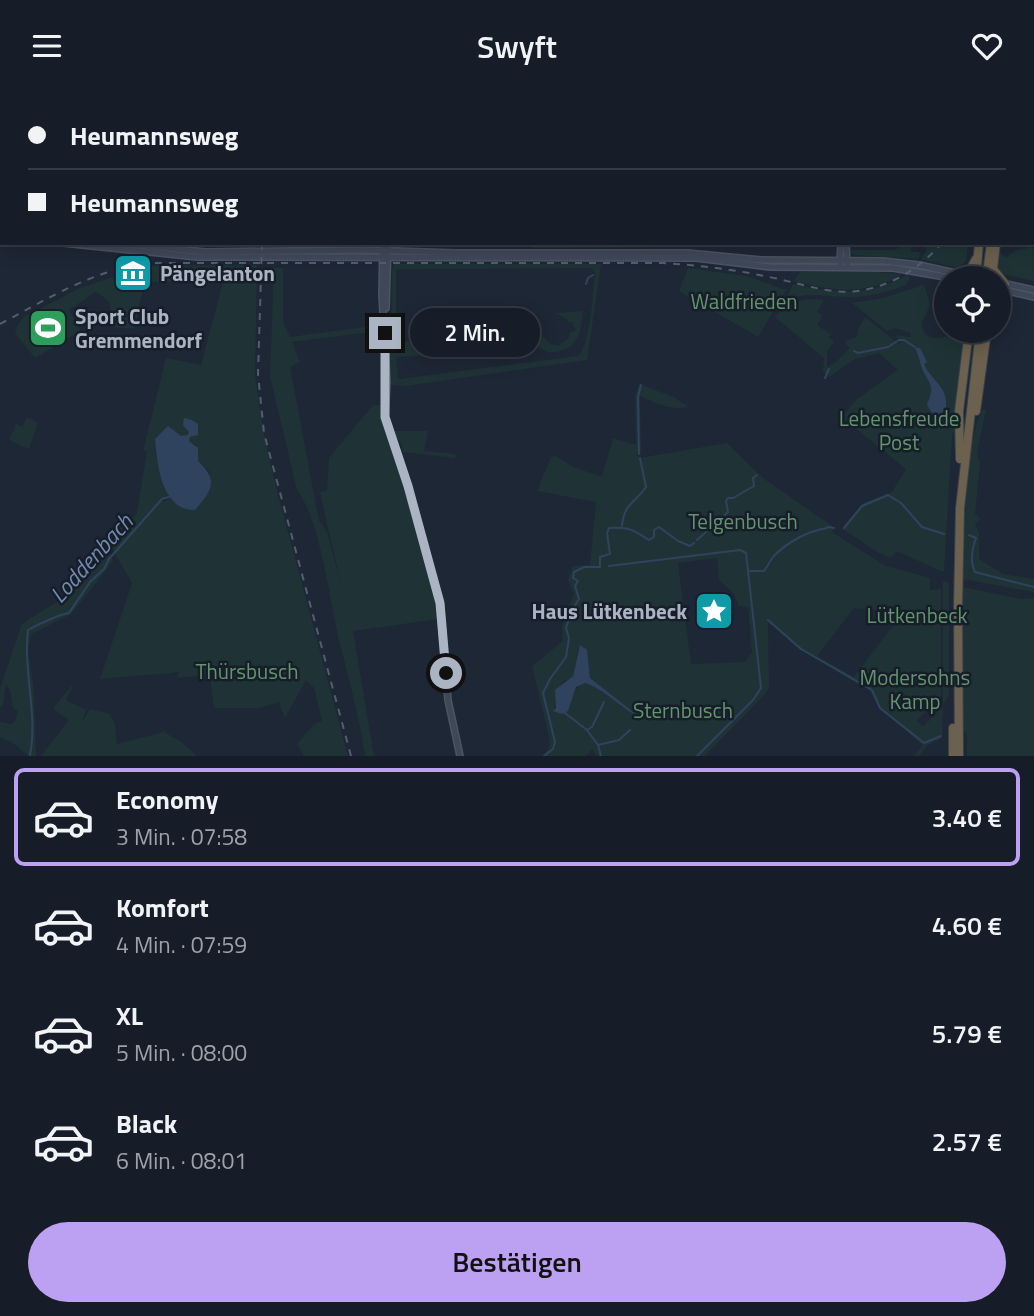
<!DOCTYPE html>
<html lang="de">
<head>
<meta charset="utf-8">
<style>
  body { margin:0; font-family:"Titillium Web",sans-serif; background:#232a34; color:#f1f3f6; height:100vh; display:flex; flex-direction:column; font-size:26px; white-space:nowrap }
  * { box-sizing:border-box; margin:0 }
  p { font-size:23px; color:#9ea2a8 }
  .icon { flex:none; width:38px; height:38px; fill:none; stroke:currentColor; stroke-width:2; stroke-linecap:round; stroke-linejoin:round }
  .map { position:relative; height:665px; overflow:hidden }
  .side { display:flex; flex-direction:column; background:#161d28; flex:1 }
  .side>* { flex:none }
  .hud { position:absolute; left:0px; top:0px; width:1034px; height:154px; box-shadow:0 4px 18px #0003,0 0 0 2px #353b45; display:grid; align-content:center; height:154px; padding:0 28px; background:#161d28 }
  .fabs { position:absolute; left:934px; top:175px; display:grid; gap:14px }
  .fabs a { display:grid; place-items:center; width:77px; height:77px; border-radius:50%; background:#161d28; box-shadow:0 4px 18px #0003,0 0 0 2px #353b45; font-size:35px }
  .end { position:absolute; width:32px; height:32px; margin:-16px; border:9px solid #aab4c3; background:#111; box-shadow:0 0 0 4px #111 }
  .from { border-radius:50% }
  .bubble { position:absolute; height:49px; border-radius:24px; background:#161d28; box-shadow:0 4px 18px #0003,0 0 0 2px #353b45; font-size:23px; font-weight:600; line-height:49px; text-align:center }
  .hud b { display:flex; align-items:center; gap:24px; height:66px; font-size:26px }
  .hud b+b { border-top:2px solid #353b45 }
  .hud i { width:18px; height:18px; background:#f1f3f6 }
  ul { padding:12px 0 0; list-style:none }
  li { display:flex; align-items:center; gap:21px; height:98px; margin:0 14px 10px; padding:0 14px; border:4px solid transparent; border-radius:10px }
  li div { flex:1 }
  li b { display:block; font-size:26px }
  li em { font-style:normal; font-weight:600 }
  li.current { border-color:#bca0f2 }
  li>.icon { width:63px; height:63px; stroke-width:1.5 }
  .button { display:flex; gap:14px; margin-top:auto; padding:14px 28px }
  .button a { flex:1; height:80px; border-radius:42px; background:#bca0f2; color:#111; font-size:28px; font-weight:600; line-height:80px; text-align:center }
  header { display:flex; justify-content:space-between; align-items:center; height:91px; padding:0 28px; background:#161d28; font-size:32px; font-weight:600 }
  .map>svg:first-child { display:block }
  .green { fill:#1f3336; fill-rule:evenodd }
  .water { fill:#30435e }
  .lines { fill:none; stroke-linecap:round; stroke-linejoin:round }
  .stream { stroke:#30435e; stroke-width:2 }
  .secondary-casing { stroke:#4c5461; stroke-width:8 }
  .highway-casing { stroke:#39414d; stroke-width:10 }
  .secondary { stroke:#3f4859; stroke-width:5 }
  .highway { stroke:#6c614e; stroke-width:8 }
  .rail { stroke:#525d6d; stroke-width:2; stroke-dasharray:7 7; stroke-linecap:butt }
  .route { stroke:#aab4c3; stroke-width:9 }
  .labels { text-anchor:middle; dominant-baseline:central; stroke-width:5; stroke-linejoin:round; paint-order:stroke }
  .poi-label { font-size:21px; font-weight:bold; fill:#aab4c3; stroke:#171e2a; text-anchor:start }
  .park-label { font-size:21px; fill:#62946e; stroke:#171e2a }
  .water-label { font-size:23px; font-style:italic; fill:#718aae; stroke:#171e2a }
</style>
</head>
<body>
<header><svg class="icon" aria-label="menu" viewBox="0 0 24 24"><path d="M4 6h16M4 12h16M4 18h16"/></svg>Swyft<svg class="icon" aria-label="heart" viewBox="0 0 24 24"><path d="M12 20l-8-8c-3-5 5-10 8-4 3-6 11-1 8 4z"/></svg></header>
<div class="map">
<svg width="1034" height="665" viewBox="0 0 1034 665">
  <rect width="100%" height="100%" fill="#1e2735"/>
  <!-- green -->
  <g class="green">
    <polygon points="526,152 674,152 674,156 534,157 528,153 528,156"/>
    <polygon points="849,152 851,159 893,159 911,153 911,161 920,161 919,168 853,164 850,160"/>
    <polygon points="923,152 968,152 966,170 957,177 921,168 927,159"/>
    <path d="M1033,156L1034,190L1003,183C995,177 998,169 999,160L1006,167L1014,160Z"/>
    <path d="M394,173H601L587,269L406,295L393,294L390,292C387,280 386,265 389,253L393,251H436V264H431L430,258H427V264L396,266L398,287L400,288L578,265C591,252 593,201 595,182L591,177L396,178V244H391L392,179Z"/>
    <path d="M257,174L255,284L264,344L276,396L348,665H304L297,653L314,633L322,630L314,597L306,589L285,627L279,611L260,617H214L210,584L177,587L179,581C174,581 168,583 163,583C141,584 121,586 100,588L132,492L110,454L137,422L147,360H143L166,267L201,274L223,191H152L149,189L148,175ZM187,337L196,345L190,346L189,350L197,355L198,370L209,380L211,390L174,412L170,407L164,411L162,408L169,406L156,365L155,348L186,345L189,341Z"/>
    <path d="M274,177H283V230L290,246L379,234V240L292,251L300,271L290,276L319,430L327,441L341,494L320,401L327,399L329,367L373,314H382C383,342 398,369 406,397C419,440 432,484 439,528L353,540L374,665H365C359,624 349,589 339,549C330,511 320,428 297,399L270,285Z"/>
    <polygon points="688,177 746,185 786,199 758,246 679,200"/>
    <path d="M800,181H876L902,183C867,205 831,200 794,190Z"/>
    <path d="M124,182L127,186L141,182L143,198L134,238L111,236C108,215 116,211 95,201L69,219L81,240L35,267L15,242L17,235L24,226L78,198Z"/>
    <path d="M908,184L910,187L906,194C888,201 870,206 851,206C827,207 808,199 785,210L793,193C838,203 865,206 908,184Z"/>
    <path d="M924,194L930,213C929,219 925,223 923,229C918,247 940,254 953,240H966L956,306L955,338L952,344L944,480H941L896,460L891,467L879,462L843,438V436L863,412L892,401L906,378L842,326L857,308L898,279L879,262L855,268L829,286L823,281L824,267L775,226C789,211 804,206 824,209L817,221L823,224L817,234L832,244L828,245L834,251L827,260V276L837,270L850,257L845,253L847,249L857,246L858,238L865,226L899,253L900,252L895,244L910,246L911,242L895,237L887,240L852,212L883,207Z"/>
    <path d="M583,220C581,237 580,256 560,260C551,262 546,262 539,256L536,248L544,246L550,253L560,255V253L568,248L570,241L576,240L572,230L569,232L568,229L556,222Z"/>
    <path d="M639,293L674,306L688,316C671,320 655,312 640,305L641,363L637,362L639,367L727,352L763,387L835,437L832,441L884,474L930,487V499L941,498V605L917,629L923,636L943,615V490L949,492V603L943,615L942,647L928,654L919,665H914L923,654L880,618L870,600L799,558L768,531L769,597L764,604L705,665H597L592,658L586,665H542L549,657L550,650L532,575L563,550L562,535L574,503L568,489L573,475L590,474L596,411L537,400L551,366L556,365L571,375L602,386L613,347L636,354L635,305ZM717,467L719,489L733,502L739,515L748,516L752,561L745,571L691,573L678,472ZM854,517L882,520L895,532L854,586L817,565ZM578,559H587L590,587L632,622L595,595L585,591C572,598 572,612 562,623L554,619L561,592L573,585Z"/>
    <path d="M983,318L986,319L977,362L980,373L975,423L981,428L975,433L979,442V468L1003,483L1034,488V501L963,488C964,447 964,353 983,318Z"/>
    <polygon points="27,326 38,332 29,358 9,349 16,333 22,336"/>
    <polygon points="392,340 428,340 424,360 456,363 455,367 403,361 402,354"/>
    <polygon points="106,453 113,470 71,523 31,543 28,560 34,600 36,665 28,665 15,653 0,646 0,631 11,633 15,631 18,619 13,618 10,599 6,593 3,613 0,617 0,598 22,533 63,507 76,492 90,468"/>
    <polygon points="963,496 1021,508 1034,507 1034,665 967,665 967,642 961,641"/>
    <polygon points="74,592 66,609 86,619 81,633 90,618 110,623 115,633 117,653 164,641 180,650 197,665 41,665 69,629 53,618"/>
  </g>
  <!-- water -->
  <g class="water">
    <path d="M915,257H920L927,271L924,273C929,286 945,295 946,309C947,317 944,324 945,332L940,337L937,335L936,328L927,314C934,296 932,296 923,280C920,273 919,264 915,257Z"/>
    <path d="M184,327L192,329L198,333V344L190,346L189,350L198,357V370C219,389 212,400 195,419C162,420 157,373 155,348L168,335L181,345L187,344L189,341L183,334Z"/>
    <path d="M580,554L587,559L590,587L638,625C619,616 605,598 585,592L576,596L568,620L562,623L553,620L556,617L555,599L573,585Z"/>
  </g>
  <g class="lines">
    <!-- stream -->
    <g class="stream">
      <polyline points="586,193 588,187 593,184"/>
      <polyline points="854,260 858,262 888,256 899,249 904,249 915,256"/>
      <polyline points="825,287 829,278"/>
      <polyline points="639,363 638,306 641,294"/>
      <path d="M622,435C624,412 635,412 646,396L640,367"/>
      <polyline points="828,436 834,437"/>
      <polyline points="844,437 862,415 888,404 901,412 922,436 944,443"/>
      <path d="M969,444L976,447C972,458 970,471 975,481L1034,496"/>
      <polyline points="697,449 728,421 726,410 728,407 733,407 754,395 753,387 757,384"/>
      <polyline points="609,475 740,459 746,462 761,597 753,609 697,665"/>
      <path d="M750,480H764C767,476 770,470 773,466C787,451 808,440 827,437"/>
      <polyline points="768,529 801,558 872,599 880,617 924,652 941,645"/>
      <polyline points="565,622 587,639 598,654 601,665"/>
      <polyline points="587,639 592,636 604,611"/>
      <polyline points="598,654 619,649 630,639"/>
      <path d="M30,664C38,623 23,581 28,539C37,534 60,523 69,522L90,491L104,478L109,468L162,408L169,406"/>
      <path d="M544,665L553,658L555,651L543,602L550,588L566,566L569,547L566,537L572,519L579,508L575,495L578,490L573,487L574,481L584,476H600V466L610,463L607,442L609,437C631,436 633,439 649,449L654,446V439L659,436L678,450L690,455L694,452"/>
    </g>
    <!-- secondary casing -->
    <g class="secondary-casing">
      <g id="secondary">
        <polyline points="384,0 385,2"/>
        <polyline points="389,0 389,2"/>
        <polyline points="853,0 853,2"/>
        <polyline points="0,135 2,136"/>
        <polyline points="0,141 2,142"/>
        <polyline points="63,152 197,166 696,167 770,176 893,177 951,187"/>
        <polyline points="111,152 206,161 365,159 456,162 688,162 761,169 883,170 919,174 978,187"/>
        <polyline points="383,152 382,204 387,292 385,326 408,395 440,512 448,609 460,665"/>
        <polyline points="846,152 847,173"/>
        <polyline points="840,173 841,152"/>
        <polyline points="1002,192 1034,199"/>
        <polyline points="999,198 1034,206"/>
        <polyline points="386,217 388,152"/>
      </g>
    </g>
    <!-- highway casing -->
    <g class="highway-casing">
      <g id="highway">
        <polyline points="991,0 991,2"/>
        <polyline points="979,152 977,175 981,187"/>
        <polyline points="993,178 1005,193"/>
        <polyline points="958,182 970,179 976,168"/>
        <polyline points="987,182 991,152"/>
        <polyline points="989,187 993,178 996,152"/>
        <polyline points="999,201 1002,198"/>
        <polyline points="976,320 987,240"/>
        <polyline points="960,368 959,320 969,240"/>
        <polyline points="953,665 953,637"/>
        <polyline points="959,665 958,516 960,417 980,240"/>
      </g>
    </g>
    <!-- secondary -->
    <use href="#secondary" class="secondary"/>
    <!-- highway -->
    <use href="#highway" class="highway"/>
    <!-- rail -->
    <g class="rail">
      <polyline points="264,2 264,0"/>
      <polyline points="1012,2 1014,0"/>
      <polyline points="262,152 258,283 264,342 351,665"/>
      <path d="M0,233C49,207 95,178 151,172H662C697,174 731,178 764,185C787,189 810,197 833,200C875,205 915,183 942,152"/>
    </g>
  </g>
  <g class="lines">
    <!-- route -->
    <polyline class="route" points="385,242 385,326 408,395 440,512 446,582"/>
  </g>
  <!-- icons -->
  <defs>
    <g id="museum-square" transform="scale(2.0125)"><rect x="-9" y="-9" width="18" height="18" rx="4" fill="#0f9aa8" stroke="#171e2a"/><path d="M0-6L6-3V-2H-6V-3ZM-5-1h2V3h-2ZM-1-1h2V3h-2ZM3-1h2V3H3ZM-6 4H6V6H-6Z" fill="#fff"/></g>
    <g id="stadium-square" transform="scale(2.0125)"><rect x="-9" y="-9" width="18" height="18" rx="4" fill="#2e9e5b" stroke="#171e2a"/><path d="M0-5a6.5 5 0 1 0 0 10a6.5 5 0 1 0 0-10ZM-3.5-1.8h7v3.6h-7Z" fill="#fff"/></g>
    <g id="sight-square" transform="scale(2.0125)"><rect x="-9" y="-9" width="18" height="18" rx="4" fill="#0f9aa8" stroke="#171e2a"/><path d="M0-6L1.8-2.2L6-1.7L2.9 1.2L3.7 5.4L0 3.3L-3.7 5.4L-2.9 1.2L-6-1.7L-1.8-2.2Z" fill="#fff"/></g>
  </defs>
  <g fill-rule="evenodd">
    <use href="#museum-square" x="133" y="182"/>
    <use href="#stadium-square" x="48" y="237"/>
    <use href="#sight-square" x="714" y="520"/>
  </g>
  <g class="labels">
    <!-- poi labels -->
    <g class="poi-label">
      <text x="160" y="182">Pängelanton</text>
      <text x="75" y="225">Sport Club<tspan x="75" dy="24">Gremmendorf</tspan></text>
      <text x="687" y="520" text-anchor="end">Haus Lütkenbeck</text>
    </g>
    <!-- park labels -->
    <g class="park-label">
      <text x="744" y="210">Waldfrieden</text>
      <text x="899" y="327">Lebensfreude<tspan x="899" dy="24">Post</tspan></text>
      <text x="743" y="430">Telgenbusch</text>
      <text x="917" y="524">Lütkenbeck</text>
      <text x="247" y="580">Thürsbusch</text>
      <text x="915" y="586">Modersohns<tspan x="915" dy="24">Kamp</tspan></text>
      <text x="683" y="619">Sternbusch</text>
    </g>
    <!-- water labels -->
    <g class="water-label">
      <text transform="translate(91 467) rotate(-48)">Loddenbach</text>
    </g>
  </g>
</svg>
<div class="fabs">
<a><svg class="icon" aria-label="locate" viewBox="0 0 24 24"><circle cx="12" cy="12" r="6"/><path d="M12 2v4M12 18v4M2 12h4M18 12h4"/></svg></a>
</div>
<i class="end from" style="left:446px;top:582px"></i>
<i class="end" style="left:385px;top:242px"></i>
<div class="bubble" style="left:410px;top:217px;width:130px">2 Min.</div>
<div class="hud">
<b><i class="from"></i>Heumannsweg</b>
<b><i></i>Heumannsweg</b>
</div>
</div>
<section class="side">
<ul>
<li class="current"><svg class="icon" aria-label="car" viewBox="0 0 24 24"><path d="M5 17H2v-5l4-1 3-4h7l3 4 3 1v5h-3M9 17h6M6 11h13"/><circle cx="7" cy="17" r="2"/><circle cx="17" cy="17" r="2"/></svg><div><b>Economy</b><p>3 Min. · 07:58</p></div><em>3.40 €</em></li>
<li><svg class="icon" aria-label="car" viewBox="0 0 24 24"><path d="M5 17H2v-5l4-1 3-4h7l3 4 3 1v5h-3M9 17h6M6 11h13"/><circle cx="7" cy="17" r="2"/><circle cx="17" cy="17" r="2"/></svg><div><b>Komfort</b><p>4 Min. · 07:59</p></div><em>4.60 €</em></li>
<li><svg class="icon" aria-label="car" viewBox="0 0 24 24"><path d="M5 17H2v-5l4-1 3-4h7l3 4 3 1v5h-3M9 17h6M6 11h13"/><circle cx="7" cy="17" r="2"/><circle cx="17" cy="17" r="2"/></svg><div><b>XL</b><p>5 Min. · 08:00</p></div><em>5.79 €</em></li>
<li><svg class="icon" aria-label="car" viewBox="0 0 24 24"><path d="M5 17H2v-5l4-1 3-4h7l3 4 3 1v5h-3M9 17h6M6 11h13"/><circle cx="7" cy="17" r="2"/><circle cx="17" cy="17" r="2"/></svg><div><b>Black</b><p>6 Min. · 08:01</p></div><em>2.57 €</em></li>
</ul>
<div class="button"><a>Bestätigen</a></div>
</section>
</body>
</html>
